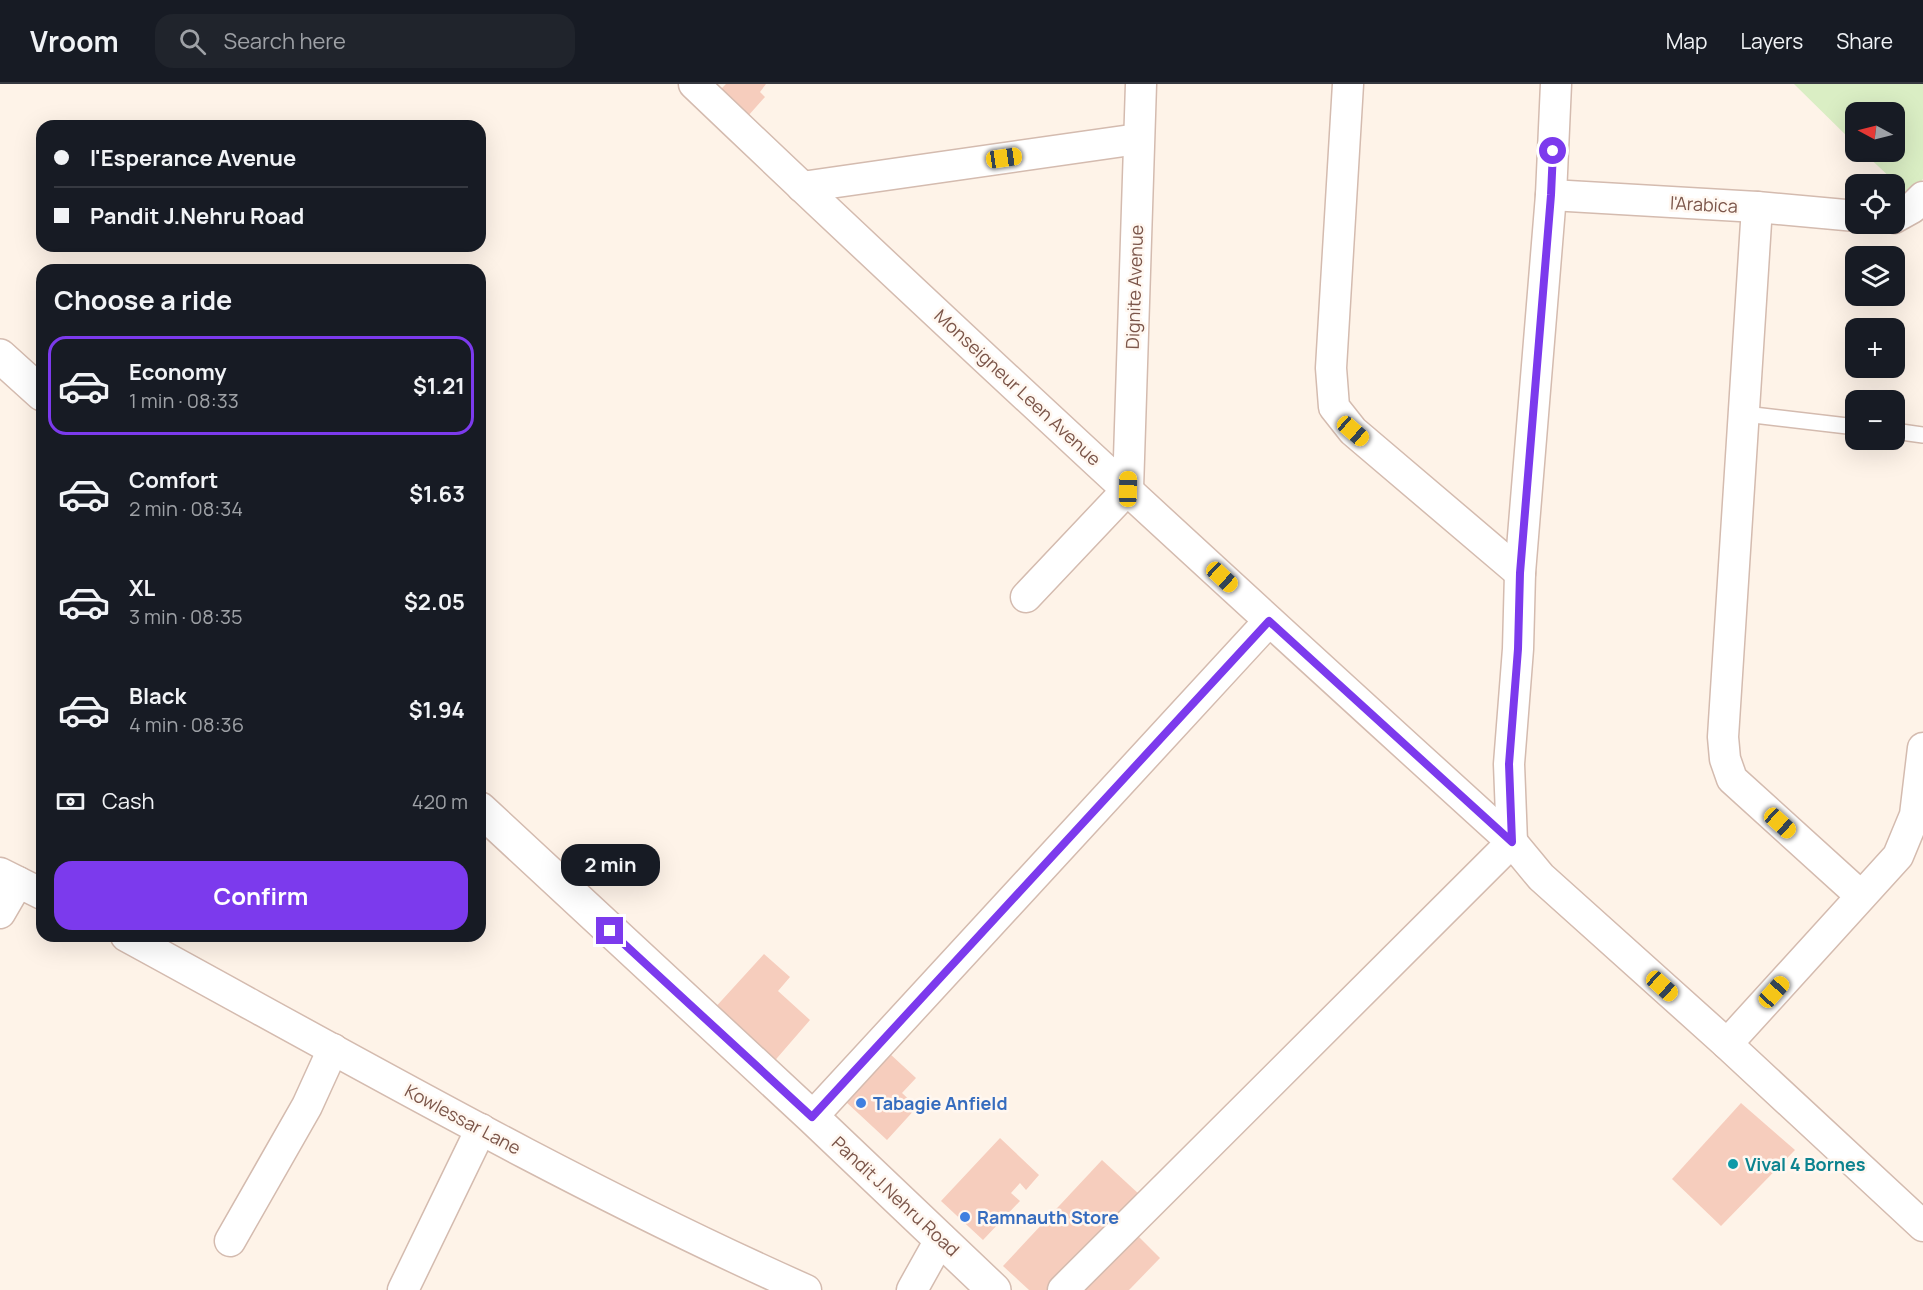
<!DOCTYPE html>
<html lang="en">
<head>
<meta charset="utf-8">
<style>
  body { margin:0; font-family:Manrope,sans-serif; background:#20242c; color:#f1f3f6; height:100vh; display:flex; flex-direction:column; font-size:22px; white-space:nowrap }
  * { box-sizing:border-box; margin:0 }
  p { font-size:20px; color:#9ea1a6 }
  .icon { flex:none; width:33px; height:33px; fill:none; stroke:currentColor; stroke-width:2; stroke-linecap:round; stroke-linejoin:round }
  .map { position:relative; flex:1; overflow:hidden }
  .drawer { position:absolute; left:36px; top:180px; width:450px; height:678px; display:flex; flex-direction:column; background:#171b24; border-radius:18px; box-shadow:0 6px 24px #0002 }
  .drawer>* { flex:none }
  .top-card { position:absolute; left:36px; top:36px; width:450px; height:132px; border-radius:18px; box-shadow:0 6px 24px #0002; display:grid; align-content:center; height:132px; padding:0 18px; background:#171b24 }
  .needle { width:39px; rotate:277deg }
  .controls { position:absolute; left:1845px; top:18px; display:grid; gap:12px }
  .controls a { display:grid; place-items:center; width:60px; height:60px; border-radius:12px; background:#171b24; box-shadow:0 6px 24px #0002; font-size:30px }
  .end { position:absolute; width:27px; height:27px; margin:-14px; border:8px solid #7c3aed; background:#fff; box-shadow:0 0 0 3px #fff }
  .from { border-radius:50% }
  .bubble { position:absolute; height:42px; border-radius:18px; background:#171b24; box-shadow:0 6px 24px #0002; font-size:20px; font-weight:700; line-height:42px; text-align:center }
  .car { position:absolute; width:18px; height:36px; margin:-18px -9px; border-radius:8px; box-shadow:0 0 4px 2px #0007; background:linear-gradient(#f5c518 24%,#345 0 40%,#f5c518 0 76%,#345 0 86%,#f5c518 0) }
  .top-card b { display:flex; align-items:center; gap:21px; height:57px; font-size:22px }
  .top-card b+b { border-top:2px solid #363941 }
  .top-card i { width:15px; height:15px; background:#f1f3f6 }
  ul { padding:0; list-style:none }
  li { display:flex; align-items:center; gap:18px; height:99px; margin:0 12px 9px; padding:0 6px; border:3px solid transparent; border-radius:18px }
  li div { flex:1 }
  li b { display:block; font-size:22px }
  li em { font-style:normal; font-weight:700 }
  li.on { border-color:#7c3aed }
  li>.icon { width:54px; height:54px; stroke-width:1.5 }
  h2 { padding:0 18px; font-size:27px; line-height:72px }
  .pay { display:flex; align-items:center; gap:15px; height:66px; padding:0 18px; font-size:22px }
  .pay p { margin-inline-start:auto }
  .button { display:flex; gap:12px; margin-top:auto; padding:12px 18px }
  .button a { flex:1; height:69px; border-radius:18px; background:#7c3aed; color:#fff; font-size:24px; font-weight:700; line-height:69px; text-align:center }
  header { display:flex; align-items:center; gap:36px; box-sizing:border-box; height:84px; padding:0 30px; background:#171b24; border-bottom:2px solid #363941 }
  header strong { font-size:28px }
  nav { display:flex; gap:33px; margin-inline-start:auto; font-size:21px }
  .search { width:420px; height:54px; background:#20242c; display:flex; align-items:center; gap:15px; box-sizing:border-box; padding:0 21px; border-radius:18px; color:#9ea1a6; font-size:22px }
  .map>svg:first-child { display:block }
  .green { fill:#daeec4 }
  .building { fill:#f6cdbd }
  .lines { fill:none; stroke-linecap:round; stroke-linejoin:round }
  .service-casing { stroke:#d4bbaf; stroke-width:18 }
  .minor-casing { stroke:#d4bbaf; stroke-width:33 }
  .tertiary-casing { stroke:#d4bbaf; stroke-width:36 }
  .service { stroke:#fff; stroke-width:15 }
  .minor { stroke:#fff; stroke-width:30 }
  .tertiary { stroke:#fff; stroke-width:33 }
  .route { stroke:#7c3aed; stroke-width:8 }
  .shop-dot { fill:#3f7fe0; stroke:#fff7f0; stroke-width:2 }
  .culture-dot { fill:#0f9aa8; stroke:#fff7f0; stroke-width:2 }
  .labels { text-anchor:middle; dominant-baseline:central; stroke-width:5; stroke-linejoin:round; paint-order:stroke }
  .street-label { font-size:18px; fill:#7b5549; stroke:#fff7f0 }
  .shop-label { font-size:18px; font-weight:bold; fill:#366cbe; stroke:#fff7f0; text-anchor:start }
  .culture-label { font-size:18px; font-weight:bold; fill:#0d838f; stroke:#fff7f0; text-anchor:start }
</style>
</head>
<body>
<header>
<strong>Vroom</strong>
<div class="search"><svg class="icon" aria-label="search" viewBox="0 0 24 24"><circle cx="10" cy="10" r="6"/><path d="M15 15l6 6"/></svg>Search here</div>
<nav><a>Map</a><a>Layers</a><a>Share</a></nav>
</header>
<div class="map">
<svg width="1923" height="1206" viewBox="0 0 1923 1206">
  <rect width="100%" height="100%" fill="#fef3e8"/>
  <!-- green -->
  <polygon class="green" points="1794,0 1923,0 1923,95 1909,111 1863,68 1894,68 1894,28 1856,28 1855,60"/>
  <!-- building -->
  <g class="building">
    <polygon points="726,0 766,0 760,8 765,13 748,32 720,6"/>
    <polygon points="764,870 790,893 778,907 810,936 771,981 712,927"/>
    <polygon points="889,969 916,994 902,1009 917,1023 887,1056 845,1017"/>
    <polygon points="1741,1019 1795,1066 1721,1142 1672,1095"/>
    <polygon points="1000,1054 1039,1091 1026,1106 1020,1099 1011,1109 1020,1117 983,1156 941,1117"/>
    <polygon points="1102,1076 1140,1111 1051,1206 1029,1206 1003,1182"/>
    <polygon points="1135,1149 1160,1174 1129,1206 1080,1206"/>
  </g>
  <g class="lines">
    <!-- service casing -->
    <g class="service-casing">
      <g id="service">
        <polyline points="1745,330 1856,343"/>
        <polyline points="1894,347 1923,351"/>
      </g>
    </g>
    <!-- minor casing -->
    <g class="minor-casing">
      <g id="minor">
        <path d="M694,0C963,257 1237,508 1512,758L1541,793L1727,960L1923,1142"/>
        <polyline points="1348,0 1331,284 1334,323 1353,347 1520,489"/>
        <polyline points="802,103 1138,55"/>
        <polyline points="1551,111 1757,123 1856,132"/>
        <polyline points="1757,123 1723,653 1725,675 1732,695 1861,812"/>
        <polyline points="1894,134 1912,124 1923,113"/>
        <polyline points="1026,513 1128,405 1141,0"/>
        <polyline points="0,789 42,810"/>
        <polyline points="0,829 18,798"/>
        <path d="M126,852C350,974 572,1102 806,1206"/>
        <polyline points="1727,960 1898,772 1915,731 1923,664"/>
        <polyline points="812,1033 1269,537"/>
        <polyline points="230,1157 307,1022 333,965"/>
        <polyline points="403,1206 481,1045"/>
        <polyline points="912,1206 941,1154"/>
        <polyline points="1063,1206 1512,758 1509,680 1518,565 1520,489 1551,111 1556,0"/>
      </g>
    </g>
    <!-- tertiary casing -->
    <g class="tertiary-casing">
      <g id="tertiary">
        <polyline points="0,272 42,310"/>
        <polyline points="480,725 812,1033 994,1206"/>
      </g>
    </g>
    <!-- service -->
    <use href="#service" class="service"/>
    <!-- minor -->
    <use href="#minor" class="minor"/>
    <!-- tertiary -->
    <use href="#tertiary" class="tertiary"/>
  </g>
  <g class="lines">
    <!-- route -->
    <polyline class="route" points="610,847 812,1033 1269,537 1512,758 1509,680 1518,565 1520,489 1551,111 1553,67"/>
  </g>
  <!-- markers -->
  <g class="shop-dot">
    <circle cx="861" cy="1019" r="6"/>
    <circle cx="965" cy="1133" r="6"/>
  </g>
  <circle class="culture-dot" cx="1733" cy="1080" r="6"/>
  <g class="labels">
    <!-- street labels -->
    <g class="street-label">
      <text transform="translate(1704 120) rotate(3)">l'Arabica</text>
      <text transform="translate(1134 203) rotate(-88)">Dignite Avenue</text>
      <text transform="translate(1018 303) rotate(43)">Monseigneur Leen Avenue</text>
      <text transform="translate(463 1035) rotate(28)">Kowlessar Lane</text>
      <text transform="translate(896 1112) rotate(43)">Pandit J.Nehru Road</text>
    </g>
    <!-- shop labels -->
    <g class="shop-label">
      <text x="873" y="1019">Tabagie Anfield</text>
      <text x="977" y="1133">Ramnauth Store</text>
    </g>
    <!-- culture labels -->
    <g class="culture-label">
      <text x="1745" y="1080">Vival 4 Bornes</text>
    </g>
  </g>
</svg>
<div class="controls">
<a><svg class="needle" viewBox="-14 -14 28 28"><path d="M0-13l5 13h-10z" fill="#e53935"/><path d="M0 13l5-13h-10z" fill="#9ea1a6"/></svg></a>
<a><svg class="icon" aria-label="locate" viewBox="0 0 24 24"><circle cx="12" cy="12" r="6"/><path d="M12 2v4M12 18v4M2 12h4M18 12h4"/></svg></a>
<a><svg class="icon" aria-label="layers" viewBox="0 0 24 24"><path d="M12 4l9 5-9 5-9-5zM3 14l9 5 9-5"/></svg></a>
<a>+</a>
<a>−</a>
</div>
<i class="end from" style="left:1553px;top:67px"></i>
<i class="end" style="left:610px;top:847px"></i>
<div class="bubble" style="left:561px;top:760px;width:99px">2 min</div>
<i class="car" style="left:1004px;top:74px;rotate:82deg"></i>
<i class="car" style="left:1353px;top:347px;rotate:131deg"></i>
<i class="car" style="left:1128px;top:405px;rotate:1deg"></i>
<i class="car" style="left:1222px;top:493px;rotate:133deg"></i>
<i class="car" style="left:1780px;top:739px;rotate:132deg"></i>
<i class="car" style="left:1662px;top:902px;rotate:132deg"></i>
<i class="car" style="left:1774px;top:908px;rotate:42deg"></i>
<div class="top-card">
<b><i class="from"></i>l'Esperance Avenue</b>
<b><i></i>Pandit J.Nehru Road</b>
</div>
<section class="drawer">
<h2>Choose a ride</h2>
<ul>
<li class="on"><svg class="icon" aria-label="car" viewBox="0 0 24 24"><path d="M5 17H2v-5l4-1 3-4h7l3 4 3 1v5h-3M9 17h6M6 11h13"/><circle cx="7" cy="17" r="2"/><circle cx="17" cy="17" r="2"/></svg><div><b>Economy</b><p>1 min · 08:33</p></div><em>$1.21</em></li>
<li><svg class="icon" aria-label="car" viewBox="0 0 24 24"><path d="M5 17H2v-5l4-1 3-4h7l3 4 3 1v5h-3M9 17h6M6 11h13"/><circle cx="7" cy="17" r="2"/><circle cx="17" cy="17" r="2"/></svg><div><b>Comfort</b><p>2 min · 08:34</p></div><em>$1.63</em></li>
<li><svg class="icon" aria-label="car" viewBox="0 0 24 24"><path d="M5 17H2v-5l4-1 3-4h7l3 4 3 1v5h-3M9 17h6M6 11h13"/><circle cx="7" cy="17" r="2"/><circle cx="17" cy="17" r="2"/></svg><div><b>XL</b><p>3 min · 08:35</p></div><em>$2.05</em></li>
<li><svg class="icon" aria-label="car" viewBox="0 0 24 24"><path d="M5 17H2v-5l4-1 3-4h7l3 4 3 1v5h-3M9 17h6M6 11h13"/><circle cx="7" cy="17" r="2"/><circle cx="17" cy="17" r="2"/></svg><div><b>Black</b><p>4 min · 08:36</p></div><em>$1.94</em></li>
</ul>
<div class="pay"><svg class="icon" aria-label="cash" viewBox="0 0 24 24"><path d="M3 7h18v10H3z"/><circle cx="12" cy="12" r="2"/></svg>Cash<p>420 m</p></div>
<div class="button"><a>Confirm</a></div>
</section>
</div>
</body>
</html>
